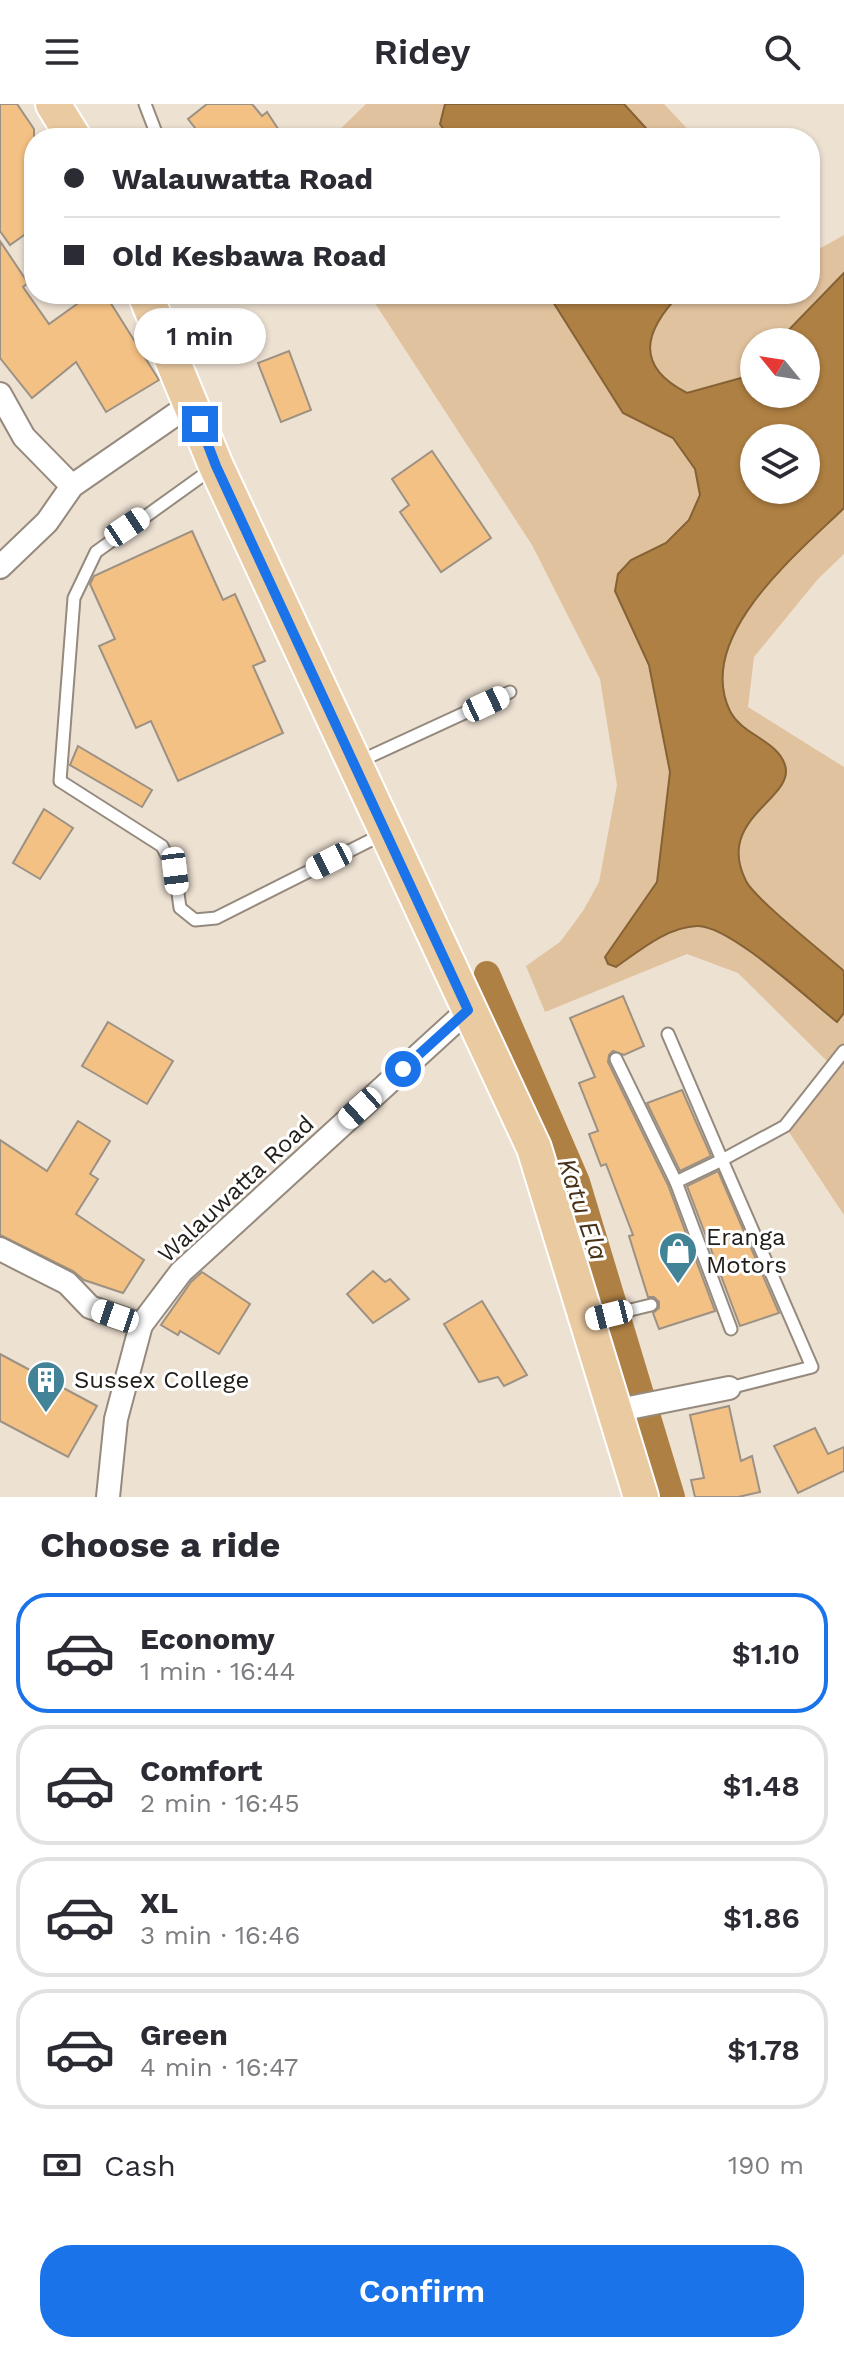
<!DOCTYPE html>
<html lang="en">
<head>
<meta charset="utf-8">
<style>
  body { margin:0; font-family:"Work Sans",sans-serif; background:#f2f2f3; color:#2b2b33; height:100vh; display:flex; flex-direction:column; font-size:30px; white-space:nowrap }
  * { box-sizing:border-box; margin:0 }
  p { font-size:26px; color:#7c7c81 }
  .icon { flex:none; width:44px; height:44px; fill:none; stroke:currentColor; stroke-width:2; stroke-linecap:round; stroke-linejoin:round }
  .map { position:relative; height:1393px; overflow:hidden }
  .side { display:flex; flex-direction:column; background:#fff; flex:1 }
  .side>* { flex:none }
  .top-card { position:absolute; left:24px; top:24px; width:796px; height:176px; border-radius:32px; box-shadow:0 2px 6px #0004; display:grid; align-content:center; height:176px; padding:0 40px; background:#fff }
  .needle { width:52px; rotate:300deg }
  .buttons { position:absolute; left:740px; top:224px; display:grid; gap:16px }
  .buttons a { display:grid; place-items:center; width:80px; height:80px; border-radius:50%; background:#fff; box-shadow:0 2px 6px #0004; font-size:40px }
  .end { position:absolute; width:36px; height:36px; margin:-18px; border:10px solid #1a73e8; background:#fff; box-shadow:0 0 0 4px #fff }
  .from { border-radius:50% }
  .bubble { position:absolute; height:56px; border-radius:28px; background:#fff; box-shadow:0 2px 6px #0004; font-size:26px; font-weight:600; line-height:56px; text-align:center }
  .car { position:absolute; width:24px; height:48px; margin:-24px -12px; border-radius:10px; box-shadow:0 0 6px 2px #0007; background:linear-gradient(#fff 24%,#345 0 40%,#fff 0 76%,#345 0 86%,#fff 0) }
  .top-card b { display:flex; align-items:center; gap:28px; height:76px; font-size:30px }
  .top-card b+b { border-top:2px solid #e1e1e2 }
  .top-card i { width:20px; height:20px; background:#2b2b33 }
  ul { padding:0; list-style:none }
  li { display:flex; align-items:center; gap:24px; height:120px; margin:0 16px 12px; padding:0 24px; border:4px solid #e1e1e2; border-radius:32px }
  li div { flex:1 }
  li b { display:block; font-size:30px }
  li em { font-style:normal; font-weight:600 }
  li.selected { border-color:#1a73e8 }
  li>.icon { width:72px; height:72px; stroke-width:1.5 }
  h2 { padding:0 40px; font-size:36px; line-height:96px }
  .pay { display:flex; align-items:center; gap:20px; height:88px; padding:0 40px; font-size:30px }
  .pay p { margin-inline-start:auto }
  .button { display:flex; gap:16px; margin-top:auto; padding:16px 40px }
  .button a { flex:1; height:92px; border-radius:32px; background:#1a73e8; color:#fff; font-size:32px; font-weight:600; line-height:92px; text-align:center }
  header { display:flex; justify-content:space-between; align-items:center; height:104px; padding:0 40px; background:#fff; font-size:36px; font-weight:600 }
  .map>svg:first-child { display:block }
  .green { fill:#e1c29e; fill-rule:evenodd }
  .water { fill:#af8043; stroke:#846236; stroke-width:2; fill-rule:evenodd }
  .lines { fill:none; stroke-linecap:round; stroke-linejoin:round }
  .canal { stroke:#af8043; stroke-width:26 }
  .building { fill:#f4c184; stroke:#9d9184; stroke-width:2 }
  .lane-casing { stroke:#958a7d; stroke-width:15 }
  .street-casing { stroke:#958a7d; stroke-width:26 }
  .primary-casing { stroke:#fff; stroke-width:38 }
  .lane { stroke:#fff; stroke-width:11 }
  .street { stroke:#fff; stroke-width:22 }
  .primary { stroke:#eacaa1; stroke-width:34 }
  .route { stroke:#1a73e8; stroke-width:10 }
  .labels { text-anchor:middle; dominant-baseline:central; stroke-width:6; stroke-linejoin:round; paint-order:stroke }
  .street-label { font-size:24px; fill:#211d18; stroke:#fff }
  .poi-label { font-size:24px; fill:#211d18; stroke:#fff; text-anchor:start }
  .water-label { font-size:26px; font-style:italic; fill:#473217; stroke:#fff }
</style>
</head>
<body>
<header><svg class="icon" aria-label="menu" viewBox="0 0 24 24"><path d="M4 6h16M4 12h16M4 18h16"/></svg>Ridey<svg class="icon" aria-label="search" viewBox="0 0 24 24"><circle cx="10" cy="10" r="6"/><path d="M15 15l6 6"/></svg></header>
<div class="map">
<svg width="844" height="1393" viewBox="0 0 844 1393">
  <rect width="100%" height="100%" fill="#ede1d2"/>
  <!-- green -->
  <g class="green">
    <polygon points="366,0 664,0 696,34 331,34"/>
    <path d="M844,131V450L818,475L754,553L748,603L844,663V1111L785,1022L833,963L738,869L687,850L545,908L526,862L560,838L583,807L599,778L617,681L600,575L532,441L369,190H810V150ZM754,238H806V290H754ZM754,334H806V386H754Z"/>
  </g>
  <!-- water -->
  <g class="water">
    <polygon points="445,0 624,0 655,34 449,34 440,20"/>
    <path d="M844,169V404C797,450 694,533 730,607C742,631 777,636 785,661C796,695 714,714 746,777C754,794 825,850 844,867V909L837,918C809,896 730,821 697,822C667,823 639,847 616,863L608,860L605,853L657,778L670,668L649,561L615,487L618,470L631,456L666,439L689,416L700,391L695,365L673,334L623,309L548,190H680C644,227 634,262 687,289L741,274L754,261V290H806V238H777ZM806,334V386H754V334Z"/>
  </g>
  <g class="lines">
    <!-- canal -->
    <polyline class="canal" points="487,870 577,1078 672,1393"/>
  </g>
  <!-- building -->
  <g class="building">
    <polygon points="0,0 17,0 34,25 34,124 10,141 0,127"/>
    <polygon points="207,0 252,0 262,12 267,8 284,34 203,34 188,15"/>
    <polygon points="0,137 28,179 23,183 49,220 91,190 105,190 159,276 106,308 76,258 32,294 0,254"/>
    <polygon points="289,247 311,306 281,318 258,259"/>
    <polygon points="432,347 491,434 441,468 400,408 409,401 392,375"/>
    <polygon points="192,427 223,496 235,490 265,557 253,562 283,629 178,677 151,617 136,624 99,542 115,535 90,480 94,472"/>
    <polygon points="78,642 152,686 142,703 70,661"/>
    <polygon points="44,705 73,724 40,775 13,759"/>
    <polygon points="623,892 644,942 624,951 613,947 609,951 608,958 668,1081 715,1207 659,1225 653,1209 659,1204 659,1198 654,1193 648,1193 629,1132 633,1131 606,1060 601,1062 589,1030 598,1027 579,979 595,973 570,914"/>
    <polygon points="108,918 173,957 147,1000 82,962"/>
    <polygon points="682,986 711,1052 680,1067 647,999"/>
    <polygon points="78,1017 110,1037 90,1070 98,1075 76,1110 144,1156 123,1189 84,1176 73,1167 0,1131 0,1036 47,1067"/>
    <polygon points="718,1067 779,1209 740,1222 687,1082"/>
    <polygon points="373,1167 385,1178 390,1175 409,1195 373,1219 347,1190"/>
    <polygon points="202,1168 250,1200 219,1250 180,1227 178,1231 161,1221 191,1178"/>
    <polygon points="482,1197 527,1271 504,1282 498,1273 479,1278 444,1220"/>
    <polygon points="0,1250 97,1302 68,1353 0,1317"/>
    <polygon points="729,1302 741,1357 752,1352 760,1388 738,1393 695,1393 691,1376 704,1374 690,1311"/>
    <polygon points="815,1324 828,1350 844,1343 844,1367 798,1389 774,1342"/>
  </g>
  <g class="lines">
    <!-- lane casing -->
    <g class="lane-casing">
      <g id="lane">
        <polyline points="145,0 158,34"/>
        <polyline points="213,364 96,448 74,494 60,677 162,742 175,767 180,804 195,816 216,814 385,729"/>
        <polyline points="358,658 510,588"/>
        <polyline points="668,930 722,1056 676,1078 731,1225"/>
        <polyline points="616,955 676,1078"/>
        <polyline points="589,1216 651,1201"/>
        <polyline points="729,1284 812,1263 722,1056 785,1022 844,947"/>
      </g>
    </g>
    <!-- street casing -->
    <g class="street-casing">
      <g id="street">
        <polyline points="0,290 24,333 72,382"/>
        <polyline points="0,463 47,418 72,382 192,299"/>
        <polyline points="0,1145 67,1179 90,1203 141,1221"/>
        <polyline points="614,1307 729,1284"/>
        <polyline points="108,1393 116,1315 141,1221 181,1168 468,906"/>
      </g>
    </g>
    <!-- primary casing -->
    <g class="primary-casing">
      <g id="primary">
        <polyline points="53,0 74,34"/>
        <polyline points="145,190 216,362 534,1044 641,1393"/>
      </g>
    </g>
    <!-- lane -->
    <use href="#lane" class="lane"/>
    <!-- street -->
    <use href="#street" class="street"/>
    <!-- primary -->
    <use href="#primary" class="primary"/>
  </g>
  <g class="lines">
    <!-- route -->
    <polyline class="route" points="200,320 216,362 468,906 403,965"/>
  </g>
  <!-- icons -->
  <defs>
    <g id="shop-pin" transform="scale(2)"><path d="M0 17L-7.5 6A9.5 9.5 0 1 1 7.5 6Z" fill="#438397" stroke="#fff"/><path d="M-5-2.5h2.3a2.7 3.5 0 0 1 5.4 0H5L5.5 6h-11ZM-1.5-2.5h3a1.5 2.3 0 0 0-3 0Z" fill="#fff"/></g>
    <g id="building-pin" transform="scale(2)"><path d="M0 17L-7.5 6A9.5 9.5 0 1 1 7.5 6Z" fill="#438397" stroke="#fff"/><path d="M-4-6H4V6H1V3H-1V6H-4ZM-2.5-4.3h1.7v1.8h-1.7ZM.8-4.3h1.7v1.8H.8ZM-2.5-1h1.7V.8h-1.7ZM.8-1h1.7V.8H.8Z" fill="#fff"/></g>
  </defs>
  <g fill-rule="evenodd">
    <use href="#shop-pin" x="678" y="1147"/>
    <use href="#building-pin" x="46" y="1276"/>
  </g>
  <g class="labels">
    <!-- street labels -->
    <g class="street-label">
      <text transform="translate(236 1085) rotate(-43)">Walauwatta Road</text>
    </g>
    <!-- poi labels -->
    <g class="poi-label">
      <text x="706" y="1133">Eranga<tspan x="706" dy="28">Motors</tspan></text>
      <text x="74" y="1276">Sussex College</text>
    </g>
    <!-- water labels -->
    <g class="water-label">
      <text transform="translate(583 1105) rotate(71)">Katu Ela</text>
    </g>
  </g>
</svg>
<div class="buttons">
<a><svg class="needle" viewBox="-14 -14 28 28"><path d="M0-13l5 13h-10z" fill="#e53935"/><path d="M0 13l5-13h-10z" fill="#7c7c81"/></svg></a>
<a><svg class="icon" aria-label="layers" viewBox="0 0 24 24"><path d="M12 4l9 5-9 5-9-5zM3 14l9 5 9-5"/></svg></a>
</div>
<i class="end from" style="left:403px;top:965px"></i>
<i class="end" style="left:200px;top:320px"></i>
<div class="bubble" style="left:134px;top:204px;width:132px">1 min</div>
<i class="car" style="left:127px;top:423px;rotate:56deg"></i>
<i class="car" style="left:486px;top:600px;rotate:65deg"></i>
<i class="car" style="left:329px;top:757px;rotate:243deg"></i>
<i class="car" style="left:175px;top:767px;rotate:173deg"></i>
<i class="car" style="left:360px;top:1004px;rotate:228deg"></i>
<i class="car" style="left:609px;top:1211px;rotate:256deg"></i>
<i class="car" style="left:115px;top:1212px;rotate:289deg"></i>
<div class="top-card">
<b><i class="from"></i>Walauwatta Road</b>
<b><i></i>Old Kesbawa Road</b>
</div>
</div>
<section class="side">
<h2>Choose a ride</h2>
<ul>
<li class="selected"><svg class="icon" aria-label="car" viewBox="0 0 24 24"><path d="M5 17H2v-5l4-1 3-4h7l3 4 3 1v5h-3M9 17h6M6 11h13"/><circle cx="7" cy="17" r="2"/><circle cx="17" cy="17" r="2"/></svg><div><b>Economy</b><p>1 min · 16:44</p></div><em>$1.10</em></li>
<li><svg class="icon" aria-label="car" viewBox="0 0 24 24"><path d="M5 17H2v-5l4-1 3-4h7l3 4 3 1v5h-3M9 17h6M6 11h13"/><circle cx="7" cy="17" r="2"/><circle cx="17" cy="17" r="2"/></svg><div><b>Comfort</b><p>2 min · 16:45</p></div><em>$1.48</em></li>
<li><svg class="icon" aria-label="car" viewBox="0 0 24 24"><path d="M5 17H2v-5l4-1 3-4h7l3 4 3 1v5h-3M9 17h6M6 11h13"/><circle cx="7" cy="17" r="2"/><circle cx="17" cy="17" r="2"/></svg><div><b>XL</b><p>3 min · 16:46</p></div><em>$1.86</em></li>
<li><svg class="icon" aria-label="car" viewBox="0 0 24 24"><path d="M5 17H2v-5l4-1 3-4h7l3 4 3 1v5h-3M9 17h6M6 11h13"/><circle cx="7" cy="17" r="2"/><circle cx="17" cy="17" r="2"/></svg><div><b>Green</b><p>4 min · 16:47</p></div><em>$1.78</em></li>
</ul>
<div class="pay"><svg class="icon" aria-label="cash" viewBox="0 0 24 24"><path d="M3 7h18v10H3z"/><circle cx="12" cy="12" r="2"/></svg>Cash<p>190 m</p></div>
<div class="button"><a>Confirm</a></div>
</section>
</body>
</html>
